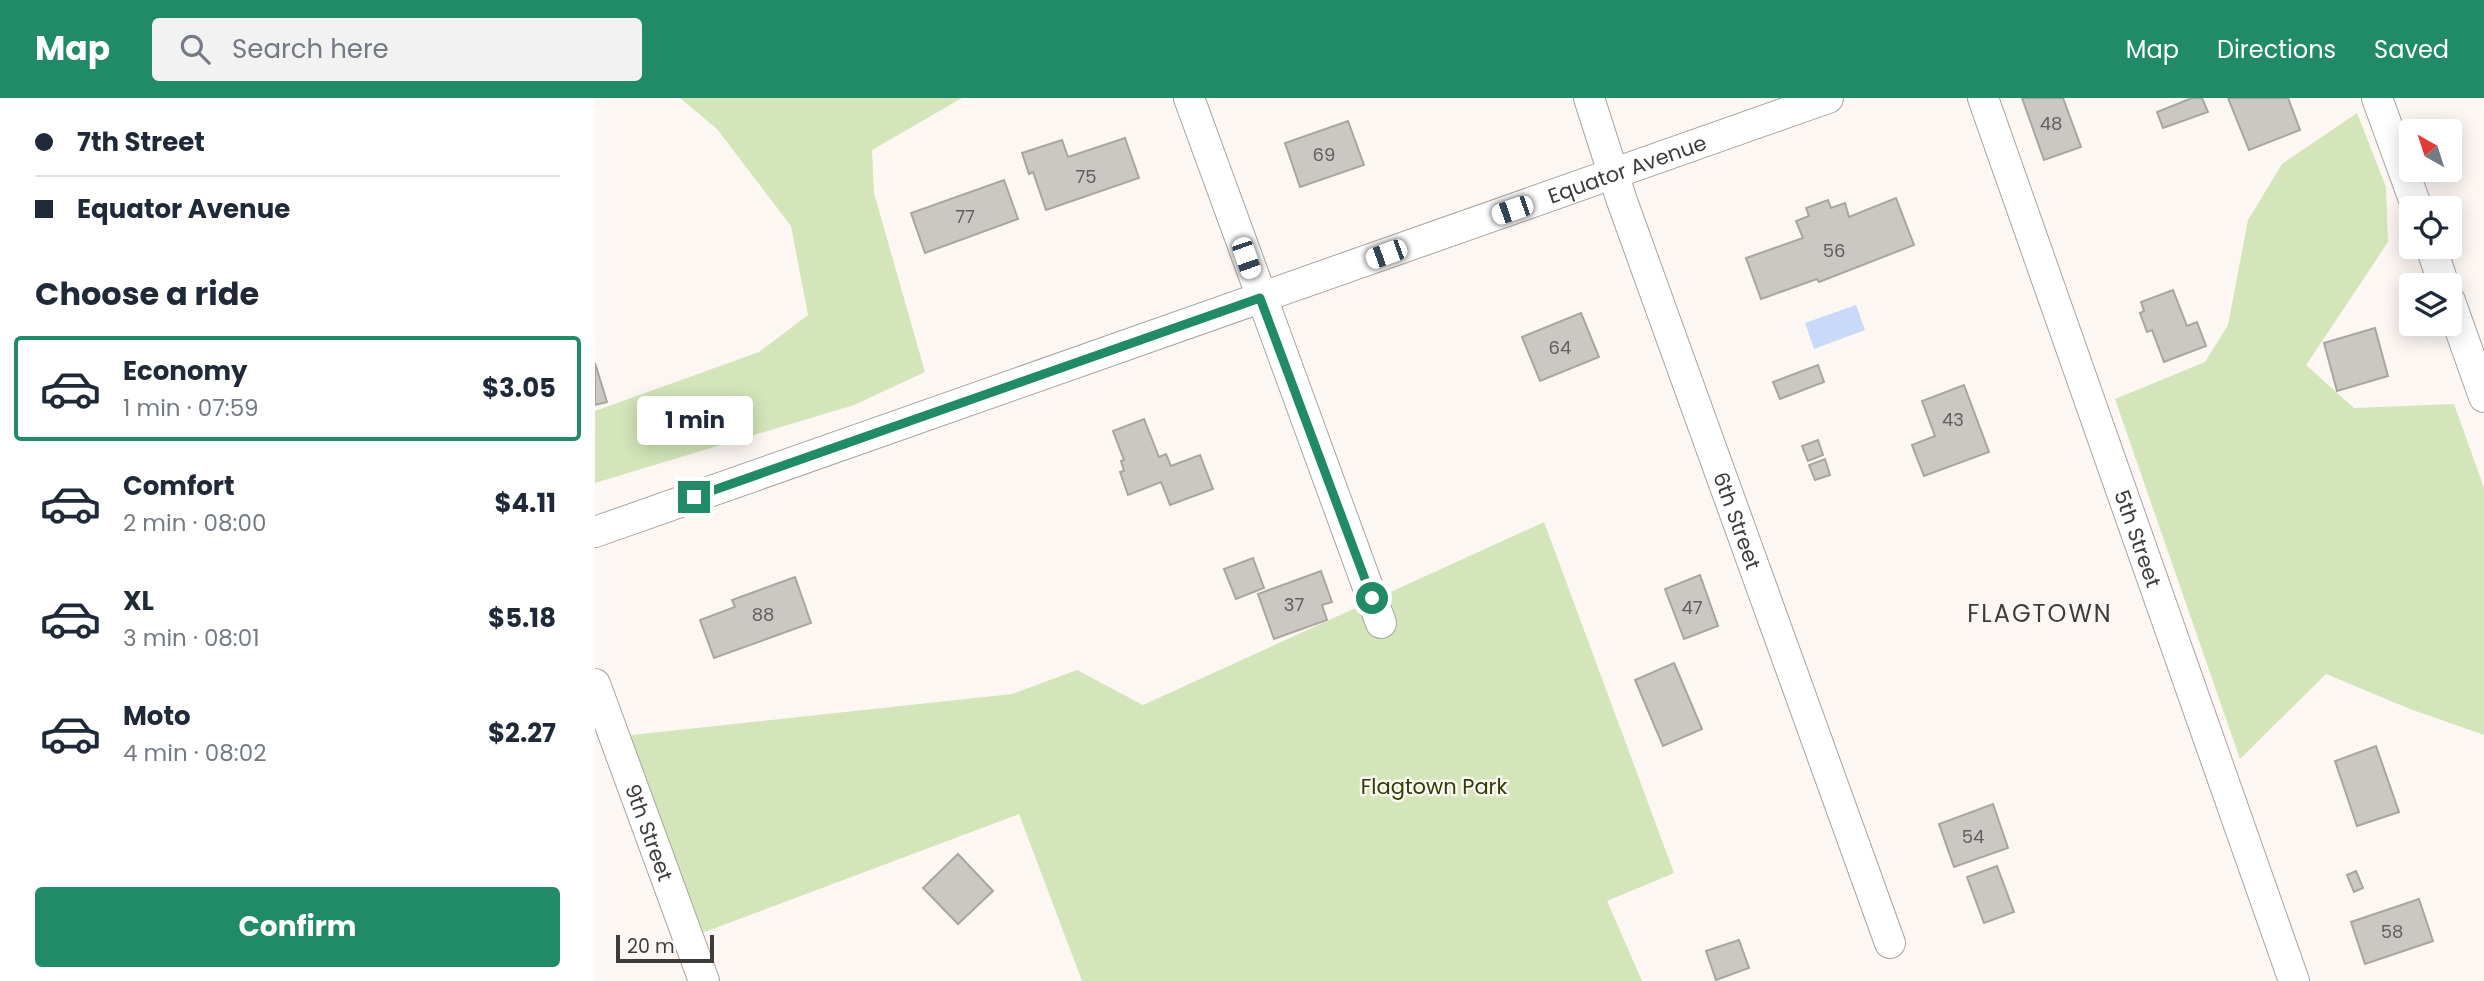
<!DOCTYPE html>
<html lang="en">
<head>
<meta charset="utf-8">
<style>
  body { margin:0; font-family:Poppins,sans-serif; background:#f2f2f3; color:#1f2937; height:100vh; display:flex; flex-direction:column; font-size:26px; white-space:nowrap }
  * { box-sizing:border-box; margin:0 }
  p { font-size:23px; color:#747a83 }
  .icon { flex:none; width:38px; height:38px; fill:none; stroke:currentColor; stroke-width:2; stroke-linecap:round; stroke-linejoin:round }
  .map { position:relative; flex:1; overflow:hidden }
  .details { display:flex; flex-direction:column; background:#fff; width:595px }
  .details>* { flex:none }
  .guide { display:grid; align-content:center; height:154px; padding:0 35px; background:#fff }
  .needle { width:46px; rotate:321deg }
  .tools { position:absolute; left:1804px; top:21px; display:grid; gap:14px }
  .tools a { display:grid; place-items:center; width:63px; height:63px; border-radius:7px; background:#fff; box-shadow:0 4px 18px #0003; font-size:35px }
  .scale { position:absolute; left:21px; bottom:18px; width:98px; box-sizing:border-box; padding-left:7px; border:4px solid #3e3c3b; border-top:0; font-size:19px; line-height:24px; white-space:nowrap; color:#3e3c3b; -webkit-text-stroke:5px #fcf7f3; paint-order:stroke }
  .end { position:absolute; width:32px; height:32px; margin:-16px; border:9px solid #218a67; background:#fff; box-shadow:0 0 0 4px #fff }
  .from { border-radius:50% }
  .bubble { position:absolute; height:49px; border-radius:7px; background:#fff; box-shadow:0 4px 18px #0003; font-size:23px; font-weight:700; line-height:49px; text-align:center }
  .car { position:absolute; width:21px; height:42px; margin:-21px -10px; border-radius:9px; box-shadow:0 0 5px 2px #0007; background:linear-gradient(#fff 24%,#345 0 40%,#fff 0 76%,#345 0 86%,#fff 0) }
  .guide b { display:flex; align-items:center; gap:24px; height:66px; font-size:26px }
  .guide b+b { border-top:2px solid #e0e1e3 }
  .guide i { width:18px; height:18px; background:#1f2937 }
  ul { padding:0; list-style:none }
  li { display:flex; align-items:center; gap:21px; height:105px; margin:0 14px 10px; padding:0 21px; border:4px solid transparent; border-radius:7px }
  li div { flex:1 }
  li b { display:block; font-size:26px }
  li em { font-style:normal; font-weight:700 }
  li.selected { border-color:#218a67 }
  li>.icon { width:63px; height:63px; stroke-width:1.5 }
  h2 { padding:0 35px; font-size:32px; line-height:84px }
  .cta { display:flex; gap:14px; margin-top:auto; padding:14px 35px }
  .cta a { flex:1; height:80px; border-radius:7px; background:#218a67; color:#fff; font-size:28px; font-weight:700; line-height:80px; text-align:center }
  header { display:flex; align-items:center; gap:42px; box-sizing:border-box; height:98px; padding:0 35px; background:#218a67; color:#fff }
  header strong { font-size:33px }
  nav { display:flex; gap:38px; margin-inline-start:auto; font-size:24px }
  .search { width:490px; height:63px; background:#f2f2f3; display:flex; align-items:center; gap:18px; box-sizing:border-box; padding:0 24px; border-radius:7px; color:#747a83; font-size:26px }
  main { display:flex; flex:1; min-height:0 }
  .map>svg:first-child { display:block }
  .green { fill:#d3e5b9 }
  .water { fill:#c8d9f9 }
  .building { fill:#cbc7c3; stroke:#a9a5a1; stroke-width:2 }
  .lines { fill:none; stroke-linecap:round; stroke-linejoin:round }
  .street-casing { stroke:#a8a4a0; stroke-width:32 }
  .street { stroke:#fff; stroke-width:30 }
  .route { stroke:#218a67; stroke-width:9 }
  .labels { text-anchor:middle; dominant-baseline:central; stroke-width:5; stroke-linejoin:round; paint-order:stroke }
  .number-label { font-size:18px; fill:#615f5d }
  .street-label { font-size:21px; fill:#3e3c3b; stroke:#fcf7f3 }
  .park-label { font-size:21px; fill:#2c3f00; stroke:#fcf7f3 }
  .quarter-label { font-size:24px; letter-spacing:2px; fill:#3e3c3b; stroke:#fcf7f3 }
</style>
</head>
<body>
<header>
<strong>Map</strong>
<div class="search"><svg class="icon" aria-label="search" viewBox="0 0 24 24"><circle cx="10" cy="10" r="6"/><path d="M15 15l6 6"/></svg>Search here</div>
<nav><a>Map</a><a>Directions</a><a>Saved</a></nav>
</header>
<main>
<section class="details">
<div class="guide">
<b><i class="from"></i>7th Street</b>
<b><i></i>Equator Avenue</b>
</div>
<h2>Choose a ride</h2>
<ul>
<li class="selected"><svg class="icon" aria-label="car" viewBox="0 0 24 24"><path d="M5 17H2v-5l4-1 3-4h7l3 4 3 1v5h-3M9 17h6M6 11h13"/><circle cx="7" cy="17" r="2"/><circle cx="17" cy="17" r="2"/></svg><div><b>Economy</b><p>1 min · 07:59</p></div><em>$3.05</em></li>
<li><svg class="icon" aria-label="car" viewBox="0 0 24 24"><path d="M5 17H2v-5l4-1 3-4h7l3 4 3 1v5h-3M9 17h6M6 11h13"/><circle cx="7" cy="17" r="2"/><circle cx="17" cy="17" r="2"/></svg><div><b>Comfort</b><p>2 min · 08:00</p></div><em>$4.11</em></li>
<li><svg class="icon" aria-label="car" viewBox="0 0 24 24"><path d="M5 17H2v-5l4-1 3-4h7l3 4 3 1v5h-3M9 17h6M6 11h13"/><circle cx="7" cy="17" r="2"/><circle cx="17" cy="17" r="2"/></svg><div><b>XL</b><p>3 min · 08:01</p></div><em>$5.18</em></li>
<li><svg class="icon" aria-label="car" viewBox="0 0 24 24"><path d="M5 17H2v-5l4-1 3-4h7l3 4 3 1v5h-3M9 17h6M6 11h13"/><circle cx="7" cy="17" r="2"/><circle cx="17" cy="17" r="2"/></svg><div><b>Moto</b><p>4 min · 08:02</p></div><em>$2.27</em></li>
</ul>
<div class="cta"><a>Confirm</a></div>
</section>
<div class="map">
<svg width="1889" height="883" viewBox="0 0 1889 883">
  <rect width="100%" height="100%" fill="#fcf7f3"/>
  <!-- green -->
  <g class="green">
    <polygon points="85,0 367,0 277,52 279,95 330,274 259,307 0,385 0,313 164,254 213,217 196,128 122,31"/>
    <polygon points="1762,15 1791,89 1793,144 1711,267 1759,310 1859,306 1889,390 1889,637 1815,611 1731,576 1645,661 1520,301 1610,264 1633,227 1653,122 1687,66"/>
    <polygon points="949,424 1079,775 1012,803 1047,883 487,883 424,716 99,838 19,639 417,596 482,572 548,607"/>
  </g>
  <!-- water -->
  <polygon class="water" points="1261,207 1270,232 1219,251 1210,225"/>
  <!-- building -->
  <g class="building">
    <polygon points="1427,0 1468,0 1486,49 1449,62"/>
    <polygon points="1597,0 1607,0 1613,14 1568,30 1562,14"/>
    <polygon points="1633,0 1693,0 1705,32 1654,52"/>
    <polygon points="753,23 769,67 705,89 690,45"/>
    <polygon points="530,40 544,80 451,112 438,74 434,76 427,55 467,42 473,59"/>
    <polygon points="409,82 423,121 330,155 316,115"/>
    <polygon points="1301,100 1319,147 1224,184 1222,181 1166,201 1151,160 1208,140 1201,123 1214,118 1211,110 1233,102 1236,110 1250,105 1254,119"/>
    <polygon points="1578,192 1592,228 1602,224 1611,248 1569,264 1557,232 1552,234 1545,215 1549,213 1546,204"/>
    <polygon points="986,215 1004,259 945,283 927,239"/>
    <polygon points="1780,230 1793,278 1742,293 1729,245"/>
    <polygon points="0,265 12,304 0,307"/>
    <polygon points="1223,267 1229,284 1185,301 1178,284"/>
    <polygon points="1369,287 1394,354 1329,378 1317,347 1340,338 1327,303"/>
    <polygon points="549,321 564,359 571,356 576,368 605,357 618,391 575,407 566,384 533,397 525,374 529,373 526,363 529,362 518,333"/>
    <polygon points="1223,342 1228,357 1213,363 1207,348"/>
    <polygon points="1230,361 1235,377 1220,382 1214,367"/>
    <polygon points="658,460 669,490 641,501 629,471"/>
    <polygon points="726,473 737,504 727,507 732,522 679,541 663,496"/>
    <polygon points="1105,477 1123,528 1089,541 1070,491"/>
    <polygon points="200,479 216,525 119,560 105,522 140,509 137,502"/>
    <polygon points="1079,565 1107,631 1068,648 1040,582"/>
    <polygon points="1781,648 1804,714 1762,728 1740,663"/>
    <polygon points="1398,706 1413,750 1359,769 1344,726"/>
    <polygon points="363,756 398,793 363,826 328,790"/>
    <polygon points="1402,768 1419,814 1389,825 1372,779"/>
    <polygon points="1761,773 1768,790 1759,794 1752,777"/>
    <polygon points="1824,801 1838,843 1770,866 1756,824"/>
    <polygon points="1144,842 1154,870 1121,882 1111,853"/>
  </g>
  <g class="lines">
    <!-- street casing -->
    <g class="street-casing">
      <g id="street">
        <polyline points="594,0 786,525"/>
        <path id="s1" d="M994,0L1027,103L1295,845"/>
        <path id="s2" d="M1388,0L1699,883"/>
        <polyline points="1782,0 1822,110"/>
        <polyline points="1836,149 1849,187"/>
        <polyline points="1855,203 1889,299"/>
        <path id="s3" d="M0,434L1233,0"/>
        <path id="s4" d="M0,586L109,883"/>
      </g>
    </g>
    <!-- street -->
    <use href="#street" class="street"/>
  </g>
  <g class="lines">
    <!-- route -->
    <polyline class="route" points="99,399 665,200 777,500"/>
  </g>
  <g class="labels">
    <!-- number labels -->
    <g class="number-label">
      <text x="1456" y="25">48</text>
      <text x="729" y="56">69</text>
      <text x="491" y="78">75</text>
      <text x="370" y="118">77</text>
      <text x="1239" y="152">56</text>
      <text x="965" y="249">64</text>
      <text x="1358" y="321">43</text>
      <text x="699" y="506">37</text>
      <text x="1097" y="509">47</text>
      <text x="168" y="516">88</text>
      <text x="1378" y="738">54</text>
      <text x="1797" y="833">58</text>
    </g>
    <!-- street labels -->
    <g class="street-label">
      <text stroke="none"><textPath href="#s3" startOffset="1094">Equator Avenue</textPath></text>
      <text stroke="none"><textPath href="#s1" startOffset="448">6th Street</textPath></text>
      <text stroke="none"><textPath href="#s2" startOffset="467">5th Street</textPath></text>
      <text stroke="none"><textPath href="#s4" startOffset="158">9th Street</textPath></text>
    </g>
    <!-- park labels -->
    <g class="park-label">
      <text x="839" y="688">Flagtown Park</text>
    </g>
    <!-- quarter labels -->
    <g class="quarter-label">
      <text x="1445" y="515">FLAGTOWN</text>
    </g>
  </g>
</svg>
<div class="tools">
<a><svg class="needle" viewBox="-14 -14 28 28"><path d="M0-13l5 13h-10z" fill="#e53935"/><path d="M0 13l5-13h-10z" fill="#747a83"/></svg></a>
<a><svg class="icon" aria-label="locate" viewBox="0 0 24 24"><circle cx="12" cy="12" r="6"/><path d="M12 2v4M12 18v4M2 12h4M18 12h4"/></svg></a>
<a><svg class="icon" aria-label="layers" viewBox="0 0 24 24"><path d="M12 4l9 5-9 5-9-5zM3 14l9 5 9-5"/></svg></a>
</div>
<div class="scale">20 m</div>
<i class="end from" style="left:777px;top:500px"></i>
<i class="end" style="left:99px;top:399px"></i>
<div class="bubble" style="left:42px;top:298px;width:116px">1 min</div>
<i class="car" style="left:917px;top:112px;rotate:251deg"></i>
<i class="car" style="left:791px;top:156px;rotate:250deg"></i>
<i class="car" style="left:651px;top:160px;rotate:161deg"></i>
</div>
</main>
</body>
</html>
